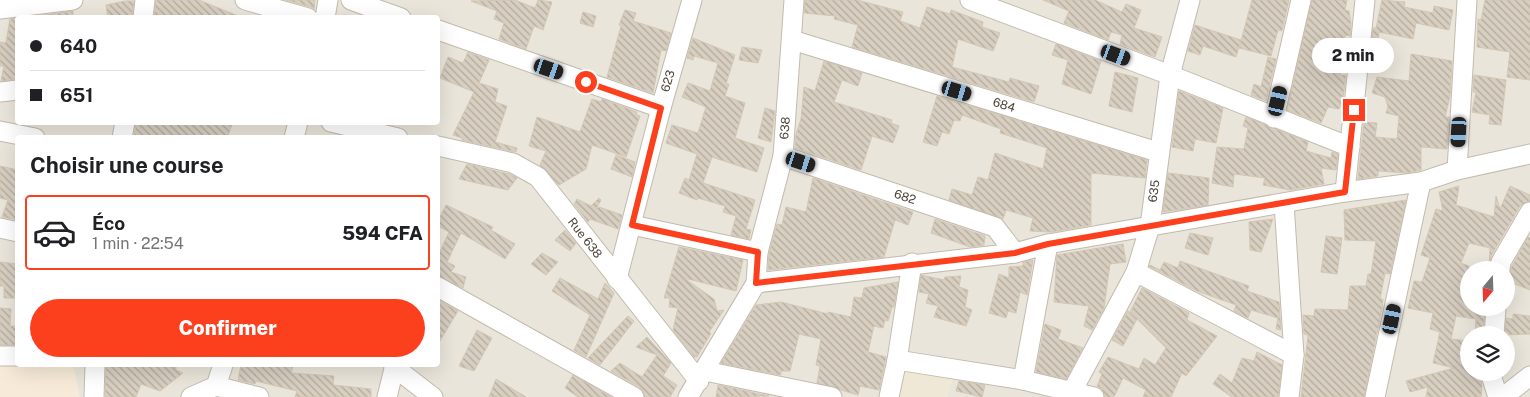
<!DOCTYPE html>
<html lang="fr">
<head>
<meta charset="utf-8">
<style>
  body { margin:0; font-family:"Public Sans",sans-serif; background:#f2f2f2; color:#202124; height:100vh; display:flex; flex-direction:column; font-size:19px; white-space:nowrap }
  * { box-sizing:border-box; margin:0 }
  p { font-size:16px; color:#757577 }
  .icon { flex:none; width:28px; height:28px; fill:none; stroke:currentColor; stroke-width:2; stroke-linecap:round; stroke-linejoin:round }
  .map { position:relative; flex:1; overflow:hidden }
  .details { position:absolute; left:15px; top:135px; width:425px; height:232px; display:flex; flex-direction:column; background:#fff; border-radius:5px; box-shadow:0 5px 20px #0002 }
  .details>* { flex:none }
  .top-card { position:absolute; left:15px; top:15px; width:425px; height:110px; border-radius:5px; box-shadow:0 5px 20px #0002; display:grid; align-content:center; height:110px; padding:0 15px; background:#fff }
  .needle { width:32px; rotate:199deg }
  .buttons { position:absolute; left:1460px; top:261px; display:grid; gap:10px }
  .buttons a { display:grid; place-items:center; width:55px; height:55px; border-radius:50%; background:#fff; box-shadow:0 5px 20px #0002; font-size:25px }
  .end { position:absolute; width:22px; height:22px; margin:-11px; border:6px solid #fc3f1d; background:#fff; box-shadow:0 0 0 2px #fff }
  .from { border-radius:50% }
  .bubble { position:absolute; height:35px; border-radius:18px; background:#fff; box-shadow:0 5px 20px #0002; font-size:16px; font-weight:800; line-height:35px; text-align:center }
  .car { position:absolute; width:15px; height:30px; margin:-15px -8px; border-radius:6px; box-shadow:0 0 4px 1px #0007; background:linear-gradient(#222 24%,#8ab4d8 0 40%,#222 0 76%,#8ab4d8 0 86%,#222 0) }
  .top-card b { display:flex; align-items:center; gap:18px; height:48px; font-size:19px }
  .top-card b+b { border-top:1px solid #e0e0e0 }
  .top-card i { width:12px; height:12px; background:#202124 }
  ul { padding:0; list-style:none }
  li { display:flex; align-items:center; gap:15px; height:75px; margin:0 10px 8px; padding:0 5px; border:2px solid transparent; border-radius:5px }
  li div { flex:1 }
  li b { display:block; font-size:19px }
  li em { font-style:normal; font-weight:800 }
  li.active { border-color:#fc3f1d }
  li>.icon { width:45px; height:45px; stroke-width:1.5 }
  h2 { padding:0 15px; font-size:22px; line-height:60px }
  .primary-button { display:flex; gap:10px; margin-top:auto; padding:10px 15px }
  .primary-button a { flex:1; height:58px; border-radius:30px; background:#fc3f1d; color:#fff; font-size:20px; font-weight:800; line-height:58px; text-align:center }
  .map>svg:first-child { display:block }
  .residential { fill:#eae5da; fill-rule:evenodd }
  .commercial { fill:#f7ead8 }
  .education { fill:#efe8d6 }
  .building { fill:url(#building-back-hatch); stroke:#d3c7b4 }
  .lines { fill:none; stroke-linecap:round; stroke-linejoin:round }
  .minor-casing { stroke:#c2bbae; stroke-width:21 }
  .minor { stroke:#fff; stroke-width:19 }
  .route { stroke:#fc3f1d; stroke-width:6 }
  .labels { text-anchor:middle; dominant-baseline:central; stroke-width:4.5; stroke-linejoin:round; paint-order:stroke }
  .street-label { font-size:12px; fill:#4b4439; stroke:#fff }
</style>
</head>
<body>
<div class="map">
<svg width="1530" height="397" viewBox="0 0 1530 397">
  <defs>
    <pattern id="building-back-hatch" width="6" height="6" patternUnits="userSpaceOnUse" patternTransform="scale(1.25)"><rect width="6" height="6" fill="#d8cfc1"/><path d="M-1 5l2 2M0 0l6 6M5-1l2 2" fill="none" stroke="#b1aa9e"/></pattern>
  </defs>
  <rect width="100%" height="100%" fill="#f6f3ec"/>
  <!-- residential -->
  <path class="residential" d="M0,0H1530V397H0ZM18,18H438V122H18ZM18,138H438V365H18ZM1469,270H1506V308H1469ZM1469,335H1506V372H1469Z"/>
  <!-- commercial -->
  <polygon class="commercial" points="0,362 18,365 73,365 80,397 0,397"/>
  <!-- education -->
  <polygon class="education" points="901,367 953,377 948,397 895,397"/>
  <!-- building -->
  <g class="building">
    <polygon points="156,0 199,0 243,18 154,18"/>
    <polygon points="286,0 315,0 314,9 311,7"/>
    <polygon points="515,0 535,8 538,0 552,2 543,30 534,26 526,49 499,39 504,23 494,19 497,11 471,1"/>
    <polygon points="805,0 857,0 903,12 900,21 920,28 927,7 950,14 951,10 983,22 982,27 1000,33 993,51 958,39 952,67 1009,82 1010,78 1039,86 1034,102 852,47 858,25 834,19 835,16 804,13"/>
    <polygon points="1043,0 1095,0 1122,12 1126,4 1141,10 1134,28 1162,37 1155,57 1120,44 1122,35 1111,32 1108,40 1064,23 1069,11"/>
    <polygon points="1252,0 1289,0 1282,31 1278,30 1271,56 1239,48"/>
    <polygon points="1312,0 1347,0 1345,10 1349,11 1351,23 1350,36 1345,35 1340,75 1346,75 1343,98 1339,109 1328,107 1321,123 1287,110"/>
    <polygon points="1382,0 1405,2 1404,7 1433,13 1434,6 1453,10 1449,30 1416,23 1413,39 1379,32 1378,41 1372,40 1373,28 1376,28"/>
    <polygon points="1485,0 1530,0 1530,80 1507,77 1510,52 1477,47 1478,19 1481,20"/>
    <polygon points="125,1 134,1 132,18 108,18 106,5"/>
    <polygon points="625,10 636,13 633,21 671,33 666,51 661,50 653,93 607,77 621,26 619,25"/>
    <polygon points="73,11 73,18 23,18"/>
    <polygon points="583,12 596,16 593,27 580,23"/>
    <polygon points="18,18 18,79 1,81 4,66 0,66 0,42 6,43 10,19"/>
    <polygon points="1195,25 1241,40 1236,57 1203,46 1200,55 1188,51"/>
    <polygon points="693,38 735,55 726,84 729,84 725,96 745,103 735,138 764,148 757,172 712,157 703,183 755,200 746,229 751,230 749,239 731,235 736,216 723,212 725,206 698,198 697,200 679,193 685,178 689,180 697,154 666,143 672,125 698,133 706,107 682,97 688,83 710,91 718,63 694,56 693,60 687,58"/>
    <polygon points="1056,44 1101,61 1091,94 1062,84 1068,60 1052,55"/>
    <polygon points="742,47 762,50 758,63 739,60"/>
    <polygon points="468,52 489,60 479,83 498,89 495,102 507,106 495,142 517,148 516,152 462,140 462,138 453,135 474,92 440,78 448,57 463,63"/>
    <polygon points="1411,54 1452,61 1450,96 1445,117 1449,117 1447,149 1421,147 1421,170 1407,173 1378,171 1378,176 1358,179 1364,122 1377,123 1375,137 1397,139 1399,116 1386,113 1388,107 1385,97 1372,93 1377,77 1409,81"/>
    <polygon points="1268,57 1276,59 1266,101 1251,95 1254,84 1261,87"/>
    <polygon points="824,61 862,73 858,86 842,80 834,102 892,120 891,123 899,126 893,143 872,136 861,170 795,148 796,134 801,119 804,87 815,91"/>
    <polygon points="1115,72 1138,78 1132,112 1109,106"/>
    <polygon points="1474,75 1506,80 1501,125 1489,124 1490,115 1472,112 1476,92 1473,92"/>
    <polygon points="1179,91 1223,108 1216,143 1195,139 1193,151 1172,147"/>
    <polygon points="937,96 1147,160 1145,178 1091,173 1091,225 1051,232 1030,231 1033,218 1006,210 1003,219 949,200 952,189 972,195 978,177 988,180 995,153 1043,169 1047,148 1000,133 1001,129 962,115 960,121 954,120 949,134 942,132 937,146 923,142"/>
    <polygon points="592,99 601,102 602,99 637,112 636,115 640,116 626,157 592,145 586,169 559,185 540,165 546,151 529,146 537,117 580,132"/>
    <polygon points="765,108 775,111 771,142 758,138"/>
    <polygon points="1246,117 1308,142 1306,151 1331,158 1332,152 1338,154 1336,170 1321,168 1324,184 1290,190 1263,185 1265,178 1234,174 1233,187 1212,183 1217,147 1244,149 1248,128 1243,126"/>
    <polygon points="136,122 233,122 227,138 134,138"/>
    <polygon points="616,155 635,162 632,177 611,169"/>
    <polygon points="467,164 509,174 517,178 508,190 459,179"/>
    <polygon points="0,166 18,170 18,220 2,217 8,200 0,198"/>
    <polygon points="1168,173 1209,178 1208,205 1163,212"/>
    <polygon points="813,178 913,212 908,225 895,220 884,257 768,270 769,254 777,224 782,225 786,207 806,212"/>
    <polygon points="1459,186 1456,205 1494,217 1496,196 1500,209 1510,186 1530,195 1530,201 1520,206 1491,256 1489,270 1490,248 1469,243 1461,263 1469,266 1469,308 1485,308 1483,335 1475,335 1476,319 1456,316 1451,339 1469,341 1469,372 1479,372 1482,385 1481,397 1426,397 1428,387 1410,392 1406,381 1454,368 1433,363 1440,332 1430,329 1433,313 1408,308 1414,281 1422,282 1430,258 1421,255 1436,209 1443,211 1439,192"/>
    <polygon points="599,198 601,200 596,209 599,207 622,215 618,229 590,219 588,222 574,204 577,199 591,206"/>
    <polygon points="1406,200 1390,274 1385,273 1380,299 1383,299 1382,308 1364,397 1301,397 1308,335 1304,334 1303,315 1314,316 1315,309 1348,310 1350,286 1366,286 1368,274 1371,274 1376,241 1345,240 1344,210"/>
    <polygon points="446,205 493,227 491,230 515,244 505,259 461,233 447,262 455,266 451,272 466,277 463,288 438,276 438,256 449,232 438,226 438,221"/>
    <polygon points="935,219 985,236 984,245 970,247 931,233"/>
    <polygon points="1273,219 1261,252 1250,250 1249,222"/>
    <polygon points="565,230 576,243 570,251 555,240"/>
    <polygon points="1190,233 1213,238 1208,255 1185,248"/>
    <polygon points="1326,236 1342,238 1337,274 1321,272"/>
    <polygon points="1528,237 1530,238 1530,290 1507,281 1512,266"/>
    <polygon points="1123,244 1126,262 1110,264 1104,308 1092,330 1084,326 1089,306 1054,302 1057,255"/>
    <polygon points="679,247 743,260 736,291 684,278 714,299 717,311 724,310 709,332 711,333 697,357 694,357 673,330 678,308 669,307 670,298 664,298"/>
    <polygon points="542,253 558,262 546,275 531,264"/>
    <polygon points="1033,260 1027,295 1020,292 1016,313 1008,311 1006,318 989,313 999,274 1009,278 1009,267 1023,266 1023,262"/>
    <polygon points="1180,261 1249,286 1247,291 1279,302 1281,330 1276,329 1278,318 1251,310 1248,318 1234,311 1236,305 1197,291 1149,266 1150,265 1160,270 1164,262 1178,268"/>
    <polygon points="0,262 18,264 18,298 4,298 4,286 0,286"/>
    <polygon points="921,275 944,280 945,277 961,276 959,287 968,290 965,307 972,310 966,326 934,317 938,306 926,303 929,294 919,292"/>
    <polygon points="560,278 598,299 605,283 614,293 586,357 574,350 590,315 552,291"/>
    <polygon points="898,282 894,307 892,307 888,321 885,320 883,328 874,326 868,352 886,357 879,390 860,386 858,395 817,383 820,366 816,365 821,339 799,334 790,371 781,371 781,375 721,363 756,305 781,302 828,314 828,312 851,317 854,297 862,298 864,288"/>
    <polygon points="1142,288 1189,313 1187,320 1217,336 1186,376 1182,373 1171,397 1143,397 1146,390 1123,378 1114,397 1105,397 1102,389 1097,386 1102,374 1099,372 1108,357 1139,369 1144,358 1155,365 1166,348 1137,319 1123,346 1112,340 1128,311 1136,318 1130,312"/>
    <polygon points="438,300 458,311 438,344"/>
    <polygon points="0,308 11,309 10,326 18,326 16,345 0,345"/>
    <polygon points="1513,314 1530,316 1530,334 1505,335 1506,318 1513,319"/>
    <polygon points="628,316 634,321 600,365 588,358"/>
    <polygon points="1045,324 1061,330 1058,339 1083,348 1066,379 1036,372"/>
    <polygon points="477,330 492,338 474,371 459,366"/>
    <polygon points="647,337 671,363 663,376 677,385 670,397 645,397 640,387 611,371 620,363 642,377 657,355 636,347"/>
    <polygon points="1257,352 1282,365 1278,397 1232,397 1213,384 1220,374 1232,383 1242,358 1254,361"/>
    <polygon points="106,365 169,365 176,367 176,370 183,373 160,391 141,384 136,397 105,397"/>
    <polygon points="241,365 293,365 291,373 334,376 333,385 371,389 371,397 295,397 297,391 256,381 255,384 238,380"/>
    <polygon points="573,375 611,397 578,397 565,388"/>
    <polygon points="496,379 526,397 489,397"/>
    <polygon points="959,381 985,385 982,397 956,391"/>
    <polygon points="718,385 769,396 716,397"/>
  </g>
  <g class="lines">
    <!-- minor casing -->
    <g class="minor-casing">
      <g id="minor">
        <polyline points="245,0 308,18"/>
        <polyline points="351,0 401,18"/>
        <polyline points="970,0 1170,75 1350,147"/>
        <polyline points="0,9 73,0"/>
        <polyline points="143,18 145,0"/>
        <polyline points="325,18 328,0"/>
        <polyline points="438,30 661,108"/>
        <polyline points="792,40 1158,152"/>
        <polyline points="0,92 18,90"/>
        <polyline points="1274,118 1301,0"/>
        <polyline points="331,122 398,138"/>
        <polyline points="0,131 35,138"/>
        <polyline points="122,138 125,122"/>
        <polyline points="294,138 298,122"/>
        <polyline points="438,146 513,163 538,177 699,381"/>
        <polyline points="783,156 995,227 1015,253"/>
        <polyline points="1457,170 1467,0"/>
        <polyline points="1345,192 1365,0"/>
        <polyline points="1284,203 1294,355 1289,397"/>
        <polyline points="632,225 758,252"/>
        <polyline points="0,228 18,232"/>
        <polyline points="1500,270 1501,262 1530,212"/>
        <polyline points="1136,272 1294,355"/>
        <polyline points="617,279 661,108 692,0"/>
        <polyline points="756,283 1015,253 1048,244 1345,192 1421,182 1457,170 1530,154"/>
        <polyline points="438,287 634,397"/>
        <polyline points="1494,335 1496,308"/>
        <polyline points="0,356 18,356"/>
        <polyline points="897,360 1023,380 1094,397"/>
        <polyline points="394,367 433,397"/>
        <polyline points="705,371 832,397"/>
        <polyline points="1490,372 1498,397"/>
        <polyline points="1023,380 1048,244"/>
        <polyline points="216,386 259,397"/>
        <polyline points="94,397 95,365"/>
        <polyline points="191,397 216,386 223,365"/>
        <polyline points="387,397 395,365"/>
        <polyline points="688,397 756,283 758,252 783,156 794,0"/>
        <polyline points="889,397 897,360 912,263"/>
        <polyline points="1069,397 1136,272 1150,226 1170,75 1190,0"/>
        <polyline points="1375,397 1421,182"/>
        <polyline points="1503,397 1530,376"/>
      </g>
    </g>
    <!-- minor -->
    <use href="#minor" class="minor"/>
  </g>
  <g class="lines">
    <!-- route -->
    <polyline class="route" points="586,82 661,108 632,225 758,252 756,283 1015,253 1048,244 1345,192 1354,110"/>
  </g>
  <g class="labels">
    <!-- street labels -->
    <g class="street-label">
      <text transform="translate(668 81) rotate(-74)">623</text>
      <text transform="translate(1004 105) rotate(17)">684</text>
      <text transform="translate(785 128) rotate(-85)">638</text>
      <text transform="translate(1154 191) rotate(-83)">635</text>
      <text transform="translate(905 197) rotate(18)">682</text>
      <text transform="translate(585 238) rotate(52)">Rue 638</text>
    </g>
  </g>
</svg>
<div class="buttons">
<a><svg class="needle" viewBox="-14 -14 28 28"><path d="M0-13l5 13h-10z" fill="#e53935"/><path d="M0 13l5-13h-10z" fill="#757577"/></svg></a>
<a><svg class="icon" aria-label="layers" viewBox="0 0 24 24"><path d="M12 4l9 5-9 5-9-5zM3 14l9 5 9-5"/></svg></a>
</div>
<i class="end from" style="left:586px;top:82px"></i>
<i class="end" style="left:1354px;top:110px"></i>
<div class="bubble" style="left:1312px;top:38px;width:82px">2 min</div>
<i class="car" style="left:1116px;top:55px;rotate:110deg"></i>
<i class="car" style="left:549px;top:69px;rotate:109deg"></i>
<i class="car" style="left:957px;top:91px;rotate:107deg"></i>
<i class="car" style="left:1278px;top:101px;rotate:13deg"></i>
<i class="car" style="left:1459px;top:132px;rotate:183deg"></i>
<i class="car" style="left:801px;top:162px;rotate:108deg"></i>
<i class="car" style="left:1392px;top:319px;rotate:12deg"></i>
<div class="top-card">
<b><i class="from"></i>640</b>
<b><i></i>651</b>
</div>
<section class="details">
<h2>Choisir une course</h2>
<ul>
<li class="active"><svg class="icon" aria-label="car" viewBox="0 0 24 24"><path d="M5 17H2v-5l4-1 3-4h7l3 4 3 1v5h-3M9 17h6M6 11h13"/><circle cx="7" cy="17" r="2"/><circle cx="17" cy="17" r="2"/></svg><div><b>Éco</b><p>1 min · 22:54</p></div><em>594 CFA</em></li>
</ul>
<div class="primary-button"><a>Confirmer</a></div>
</section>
</div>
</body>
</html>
